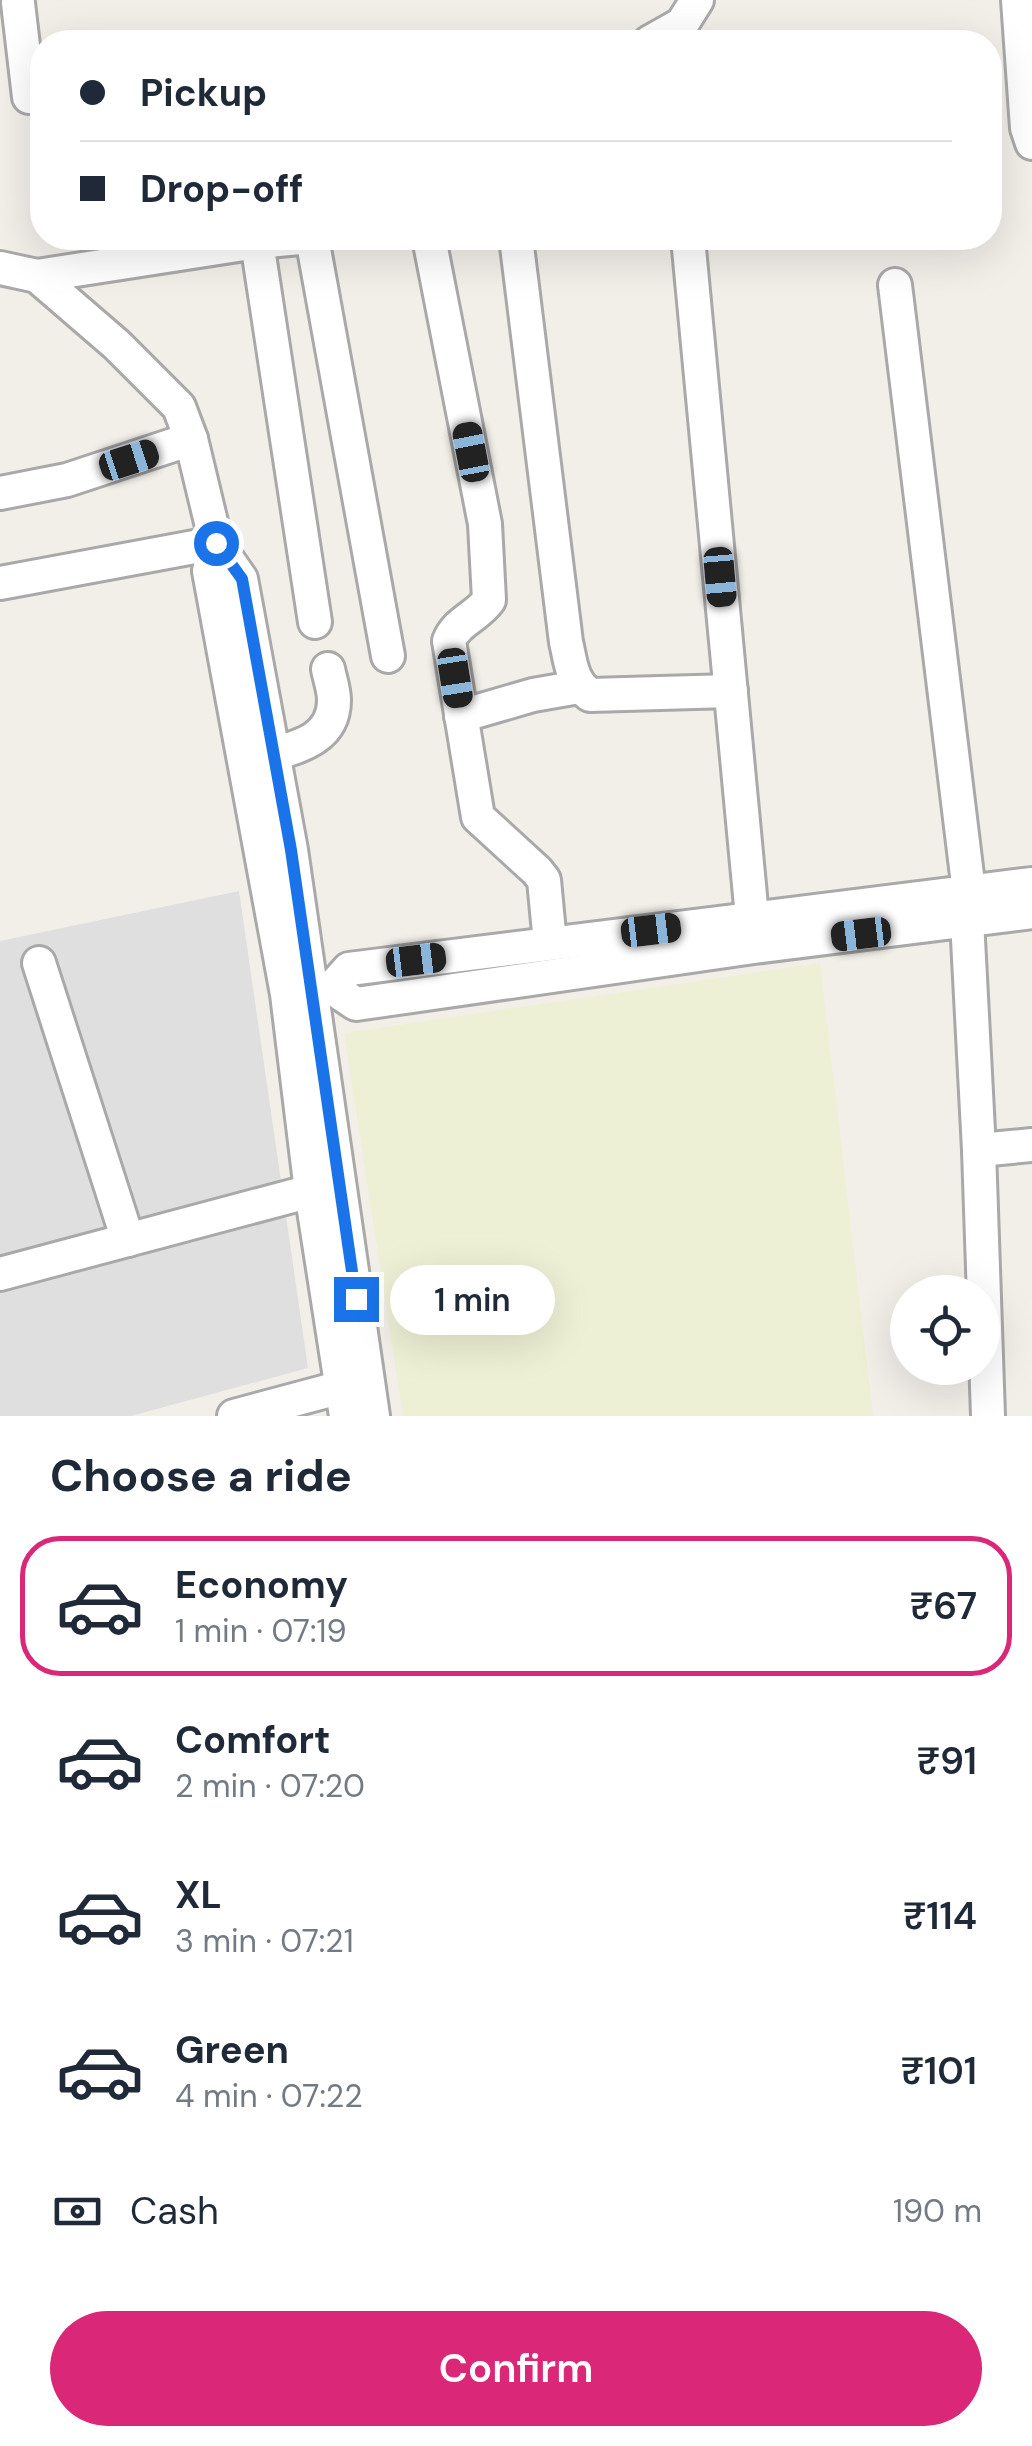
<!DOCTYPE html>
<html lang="en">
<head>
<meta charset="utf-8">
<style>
  body { margin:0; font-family:"DM Sans",sans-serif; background:#f2f2f3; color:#1f2937; height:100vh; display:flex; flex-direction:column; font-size:38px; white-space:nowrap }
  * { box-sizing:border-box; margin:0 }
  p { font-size:32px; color:#747a83 }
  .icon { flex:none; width:55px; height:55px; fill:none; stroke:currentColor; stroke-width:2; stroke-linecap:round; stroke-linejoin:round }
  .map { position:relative; height:1416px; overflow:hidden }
  .details { display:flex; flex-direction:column; background:#fff; flex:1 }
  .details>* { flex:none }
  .hud { position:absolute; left:30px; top:30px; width:972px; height:220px; border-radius:40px; box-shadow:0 10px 40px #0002; display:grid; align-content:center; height:220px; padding:0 50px; background:#fff }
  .fabs { position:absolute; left:890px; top:1275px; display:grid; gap:20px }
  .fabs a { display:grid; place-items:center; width:110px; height:110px; border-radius:50%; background:#fff; box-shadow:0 10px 40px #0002; font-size:50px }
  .end { position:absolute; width:45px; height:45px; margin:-22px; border:12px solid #1a73e8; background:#fff; box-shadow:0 0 0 5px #fff }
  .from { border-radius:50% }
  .bubble { position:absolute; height:70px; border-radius:35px; background:#fff; box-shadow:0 10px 40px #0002; font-size:32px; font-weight:600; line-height:70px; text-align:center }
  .car { position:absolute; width:30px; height:60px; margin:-30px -15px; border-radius:12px; box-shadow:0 0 8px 2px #0007; background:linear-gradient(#222 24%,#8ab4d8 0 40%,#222 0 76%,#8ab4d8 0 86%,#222 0) }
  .hud b { display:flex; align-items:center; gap:35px; height:95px; font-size:38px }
  .hud b+b { border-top:2px solid #e0e1e3 }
  .hud i { width:25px; height:25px; background:#1f2937 }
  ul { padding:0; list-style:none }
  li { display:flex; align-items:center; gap:30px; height:140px; margin:0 20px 15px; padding:0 30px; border:5px solid transparent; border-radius:40px }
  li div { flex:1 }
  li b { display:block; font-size:38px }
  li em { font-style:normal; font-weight:600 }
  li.current { border-color:#db2777 }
  li>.icon { width:90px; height:90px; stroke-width:1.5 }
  h2 { padding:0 50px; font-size:45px; line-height:120px }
  .pay { display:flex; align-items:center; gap:25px; height:110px; padding:0 50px; font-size:38px }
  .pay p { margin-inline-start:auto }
  .button { display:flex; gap:20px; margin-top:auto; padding:20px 50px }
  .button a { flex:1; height:115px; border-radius:60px; background:#db2777; color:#fff; font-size:40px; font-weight:600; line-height:115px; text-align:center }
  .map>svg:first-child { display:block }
  .residential { fill:#e0dfdf }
  .farmland { fill:#eef0d5 }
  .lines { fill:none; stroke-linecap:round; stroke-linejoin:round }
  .minor-casing { stroke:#a9a9a9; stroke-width:38 }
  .minor { stroke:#fff; stroke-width:32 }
  .route { stroke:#1a73e8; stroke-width:12 }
</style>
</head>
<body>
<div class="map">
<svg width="1032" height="1416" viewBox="0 0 1032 1416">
  <rect width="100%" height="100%" fill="#f2efe9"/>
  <!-- residential -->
  <polygon class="residential" points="239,891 308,1368 131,1416 0,1416 0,941"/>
  <!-- farmland -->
  <polygon class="farmland" points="820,963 873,1416 403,1416 344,1033"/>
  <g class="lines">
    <!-- minor casing -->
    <g class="minor-casing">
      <g id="minor">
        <polyline points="1018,0 1027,128 1032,143"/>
        <polyline points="18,3 29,97"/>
        <polyline points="650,42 682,24 697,0"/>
        <polyline points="312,238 388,656"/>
        <path d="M429,238L485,524L489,600C477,617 457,621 449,641L478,817L537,871L544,880L550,943"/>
        <path d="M516,238L566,642C571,663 571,681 590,695L731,691"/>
        <polyline points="688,238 754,938"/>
        <polyline points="257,242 315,622"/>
        <polyline points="0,268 37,276 117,345 179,407 191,439 216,543 241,579 291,850 373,1416"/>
        <polyline points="37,276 257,242 300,238"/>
        <polyline points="895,285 969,892"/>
        <polyline points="0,493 67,480 191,439"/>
        <polyline points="216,543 209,571 287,994 311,1191 346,1416"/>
        <polyline points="0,583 216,543"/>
        <polyline points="461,716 533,695 579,687"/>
        <path d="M273,754C302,746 334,737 334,700C334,690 330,679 328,669"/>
        <polyline points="967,920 979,1150 988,1416"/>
        <polyline points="39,963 128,1240"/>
        <polyline points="332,988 349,969 1032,884"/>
        <polyline points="293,994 332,988 356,1004 754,947 1032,912"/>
        <polyline points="979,1150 1032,1145"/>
        <polyline points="0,1274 311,1191"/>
        <polyline points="234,1416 342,1387"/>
      </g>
    </g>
    <!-- minor -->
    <use href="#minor" class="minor"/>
  </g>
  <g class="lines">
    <!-- route -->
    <polyline class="route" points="216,543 242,579 291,850 356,1299"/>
  </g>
</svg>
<div class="fabs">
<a><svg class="icon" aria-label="locate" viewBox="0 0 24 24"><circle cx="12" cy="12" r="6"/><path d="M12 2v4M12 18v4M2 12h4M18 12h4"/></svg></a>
</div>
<i class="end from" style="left:216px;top:543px"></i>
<i class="end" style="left:356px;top:1299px"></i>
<div class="bubble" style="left:390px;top:1265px;width:165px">1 min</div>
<i class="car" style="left:471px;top:452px;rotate:349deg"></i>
<i class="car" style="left:129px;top:460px;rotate:72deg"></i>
<i class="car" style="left:720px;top:577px;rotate:175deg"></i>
<i class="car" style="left:455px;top:678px;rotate:171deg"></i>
<i class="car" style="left:651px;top:930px;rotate:83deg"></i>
<i class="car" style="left:861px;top:934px;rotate:263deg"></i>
<i class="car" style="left:416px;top:960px;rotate:83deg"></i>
<div class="hud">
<b><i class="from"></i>Pickup</b>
<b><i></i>Drop-off</b>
</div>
</div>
<section class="details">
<h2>Choose a ride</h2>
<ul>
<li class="current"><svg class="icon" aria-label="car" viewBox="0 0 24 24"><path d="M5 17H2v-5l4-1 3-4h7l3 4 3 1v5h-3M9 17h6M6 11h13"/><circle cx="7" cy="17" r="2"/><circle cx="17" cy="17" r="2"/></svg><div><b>Economy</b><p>1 min · 07:19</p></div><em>₹67</em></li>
<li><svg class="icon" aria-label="car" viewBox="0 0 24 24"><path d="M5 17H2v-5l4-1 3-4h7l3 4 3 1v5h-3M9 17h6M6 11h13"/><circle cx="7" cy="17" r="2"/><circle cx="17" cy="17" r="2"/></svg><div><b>Comfort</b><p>2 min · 07:20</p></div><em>₹91</em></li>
<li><svg class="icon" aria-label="car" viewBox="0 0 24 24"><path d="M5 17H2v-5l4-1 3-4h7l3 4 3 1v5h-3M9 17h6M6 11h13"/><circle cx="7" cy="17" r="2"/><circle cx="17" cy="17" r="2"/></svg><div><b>XL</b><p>3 min · 07:21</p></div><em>₹114</em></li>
<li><svg class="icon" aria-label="car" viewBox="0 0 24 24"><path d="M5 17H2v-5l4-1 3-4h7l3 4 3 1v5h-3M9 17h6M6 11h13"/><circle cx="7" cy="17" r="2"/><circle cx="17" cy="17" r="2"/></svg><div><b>Green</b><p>4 min · 07:22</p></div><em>₹101</em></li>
</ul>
<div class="pay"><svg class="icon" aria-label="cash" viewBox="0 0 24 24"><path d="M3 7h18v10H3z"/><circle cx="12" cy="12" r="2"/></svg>Cash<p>190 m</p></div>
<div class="button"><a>Confirm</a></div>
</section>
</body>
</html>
